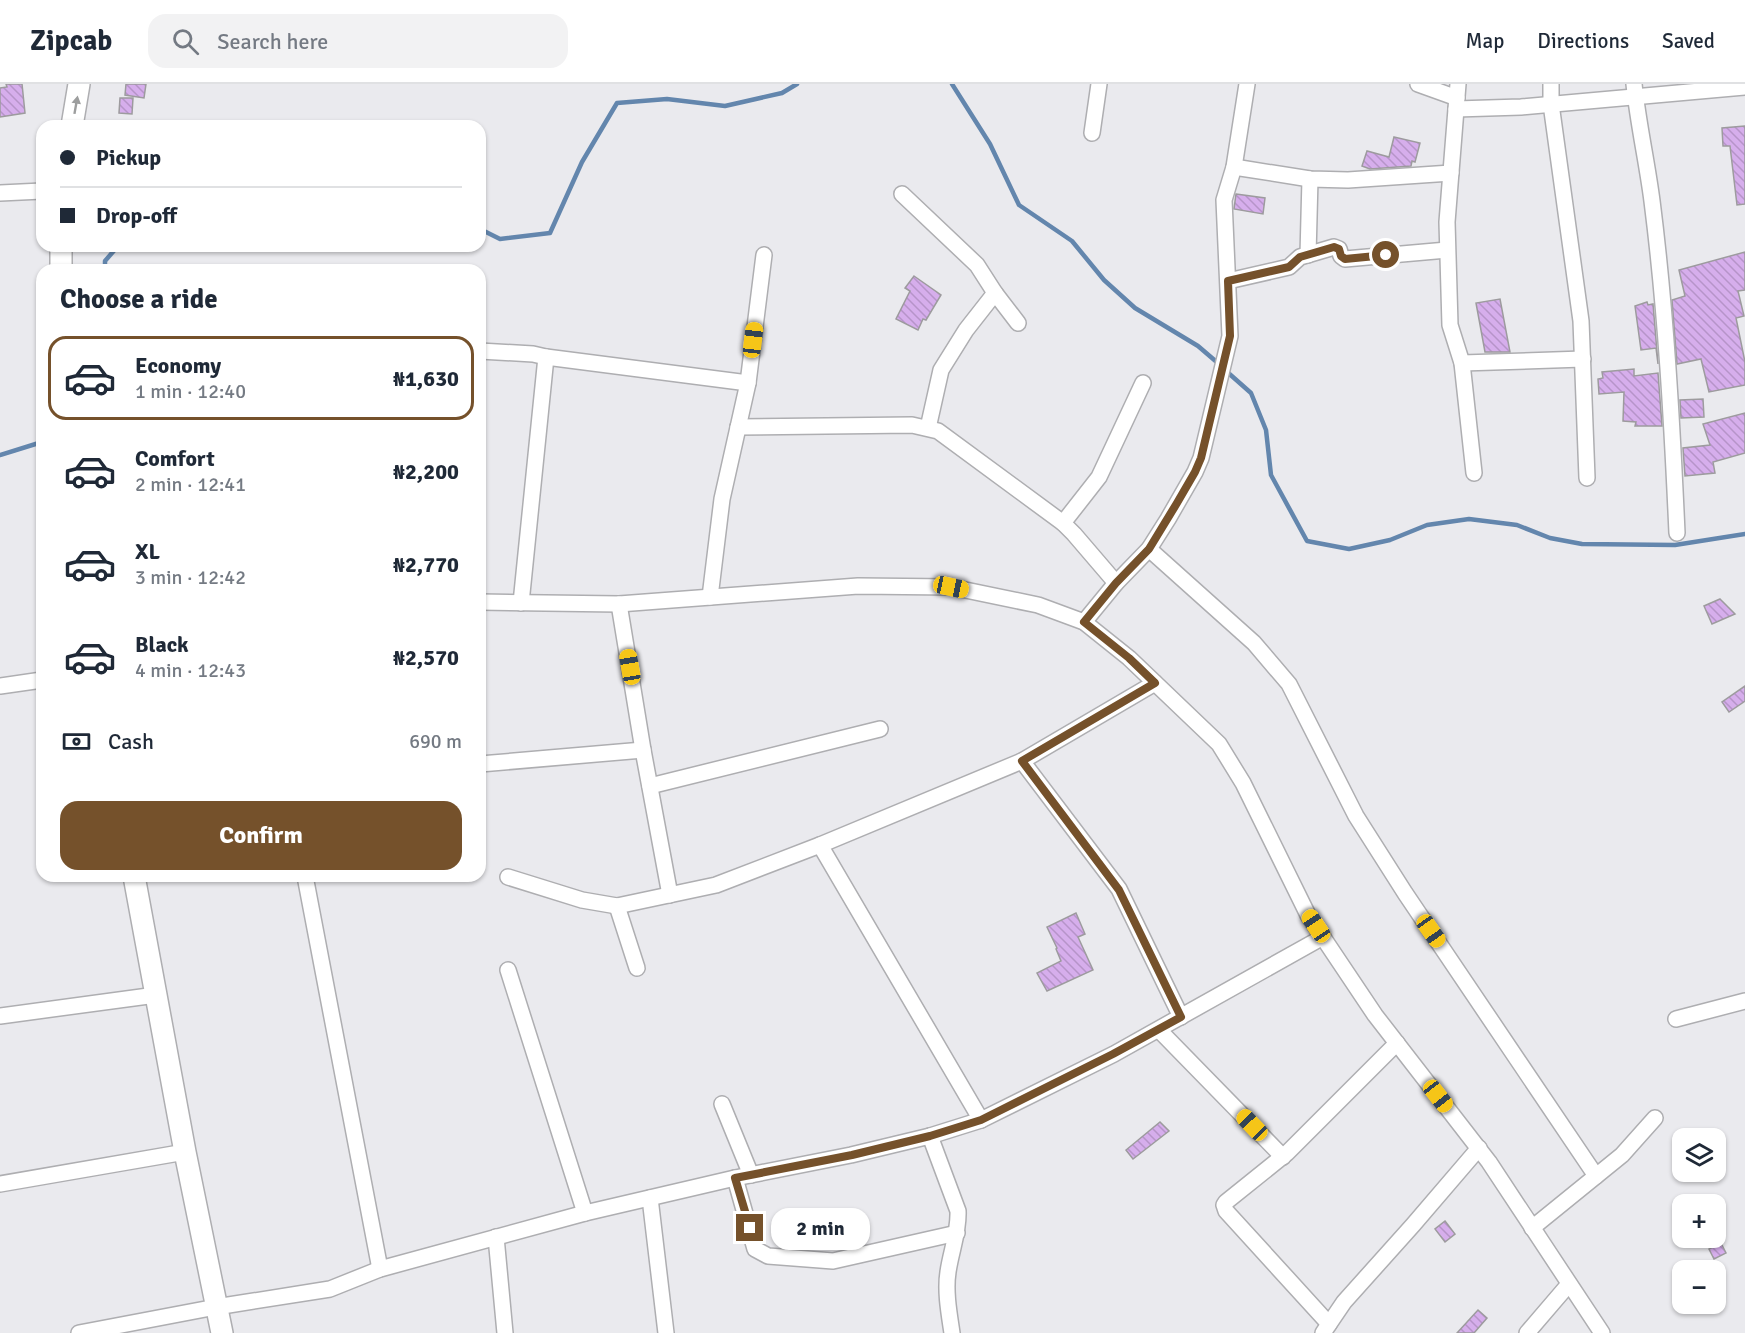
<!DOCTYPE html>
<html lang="en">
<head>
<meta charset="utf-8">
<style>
  body { margin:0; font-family:Signika,sans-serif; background:#f2f2f3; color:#1f2937; height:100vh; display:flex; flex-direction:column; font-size:22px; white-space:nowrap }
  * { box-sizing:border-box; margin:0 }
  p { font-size:20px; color:#747a83 }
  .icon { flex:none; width:33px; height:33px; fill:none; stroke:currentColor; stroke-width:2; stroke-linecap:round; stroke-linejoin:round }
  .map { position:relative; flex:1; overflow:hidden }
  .sheet { position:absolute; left:36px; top:180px; width:450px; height:618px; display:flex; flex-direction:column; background:#fff; border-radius:18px; box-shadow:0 2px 4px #0004 }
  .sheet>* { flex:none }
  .guide { position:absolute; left:36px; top:36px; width:450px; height:132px; border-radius:18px; box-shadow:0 2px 4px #0004; display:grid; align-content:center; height:132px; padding:0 24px; background:#fff }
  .buttons { position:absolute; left:1672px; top:1044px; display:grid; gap:12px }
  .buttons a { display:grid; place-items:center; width:54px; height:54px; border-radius:12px; background:#fff; box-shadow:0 2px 4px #0004; font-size:30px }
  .end { position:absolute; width:27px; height:27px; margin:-14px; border:8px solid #75512b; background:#fff; box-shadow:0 0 0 3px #fff }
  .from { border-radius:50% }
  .bubble { position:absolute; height:42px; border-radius:18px; background:#fff; box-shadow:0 2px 4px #0004; font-size:20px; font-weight:700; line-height:42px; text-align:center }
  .car { position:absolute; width:18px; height:36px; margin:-18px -9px; border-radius:8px; box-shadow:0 0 4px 2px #0007; background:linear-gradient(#f5c518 24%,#345 0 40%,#f5c518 0 76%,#345 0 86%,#f5c518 0) }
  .guide b { display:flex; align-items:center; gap:21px; height:57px; font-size:22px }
  .guide b+b { border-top:2px solid #e0e1e3 }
  .guide i { width:15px; height:15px; background:#1f2937 }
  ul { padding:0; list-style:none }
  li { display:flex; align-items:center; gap:18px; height:84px; margin:0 12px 9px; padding:0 12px; border:3px solid transparent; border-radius:18px }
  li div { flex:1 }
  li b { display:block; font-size:22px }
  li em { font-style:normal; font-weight:700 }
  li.current { border-color:#75512b }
  li>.icon { width:54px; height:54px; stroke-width:1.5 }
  h2 { padding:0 24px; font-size:27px; line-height:72px }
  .pay { display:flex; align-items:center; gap:15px; height:66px; padding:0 24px; font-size:22px }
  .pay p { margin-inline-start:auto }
  .cta { display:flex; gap:12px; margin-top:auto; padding:12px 24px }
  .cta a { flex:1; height:69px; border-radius:18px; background:#75512b; color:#fff; font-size:24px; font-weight:700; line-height:69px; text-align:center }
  header { display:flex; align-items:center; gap:36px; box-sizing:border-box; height:84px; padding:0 30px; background:#fff; border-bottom:2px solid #e0e1e3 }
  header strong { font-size:28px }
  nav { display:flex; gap:33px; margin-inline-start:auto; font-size:21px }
  .search { width:420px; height:54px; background:#f2f2f3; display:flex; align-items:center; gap:15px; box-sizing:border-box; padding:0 21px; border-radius:18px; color:#747a83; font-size:22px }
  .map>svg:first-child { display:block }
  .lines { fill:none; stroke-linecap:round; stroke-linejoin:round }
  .stream { stroke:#6386ad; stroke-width:4.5 }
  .building { fill:url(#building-back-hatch); stroke:#9d9b9e; stroke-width:1.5 }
  .street-casing { stroke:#aeaeb1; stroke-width:18 }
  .secondary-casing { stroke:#aeaeb1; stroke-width:24 }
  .street { stroke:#fff; stroke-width:15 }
  .secondary { stroke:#fff; stroke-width:21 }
  .oneway { fill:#9d9e9e }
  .route { stroke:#75512b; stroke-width:8 }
</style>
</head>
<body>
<header>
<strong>Zipcab</strong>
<div class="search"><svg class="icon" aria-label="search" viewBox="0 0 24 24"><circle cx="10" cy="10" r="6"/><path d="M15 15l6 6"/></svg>Search here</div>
<nav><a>Map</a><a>Directions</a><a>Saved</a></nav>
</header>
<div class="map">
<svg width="1745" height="1249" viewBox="0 0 1745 1249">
  <defs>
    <pattern id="building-back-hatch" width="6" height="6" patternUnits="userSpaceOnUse" patternTransform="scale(1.5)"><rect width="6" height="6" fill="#d6aeec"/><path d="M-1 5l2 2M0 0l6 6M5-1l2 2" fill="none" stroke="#b694c9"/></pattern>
  </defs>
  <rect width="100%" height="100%" fill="#eaeaee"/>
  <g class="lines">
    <!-- stream -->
    <g class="stream">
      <polyline points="952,0 990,60 1019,121 1072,157 1104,196 1135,224 1198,262 1219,280"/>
      <polyline points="480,145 500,155 550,149 582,78 617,19 667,15 725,22 782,9 797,0"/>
      <polyline points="105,186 105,177 118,162"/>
      <polyline points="1225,286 1251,309 1266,346 1271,391 1307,457 1349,465 1390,456 1427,441 1469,435 1517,441 1550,454 1582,460 1675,461 1745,450"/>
      <polyline points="0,371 42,358"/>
    </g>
  </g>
  <!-- building -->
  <g class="building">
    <polygon points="6,0 22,0 25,29 0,33 0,4 7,3"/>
    <polygon points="126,0 146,0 144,14 125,11"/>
    <polygon points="120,14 133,14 132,30 119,29"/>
    <polygon points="1745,42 1745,120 1737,121 1730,62 1723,62 1722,44"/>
    <polygon points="1394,53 1420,59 1415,78 1412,77 1411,82 1370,85 1362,82 1367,67 1389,73"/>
    <polygon points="1236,110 1265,114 1263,130 1234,125"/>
    <polygon points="1745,168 1745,206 1738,207 1744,232 1736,234 1745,278 1745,301 1709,308 1701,275 1677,280 1672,216 1685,212 1679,186"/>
    <polygon points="914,192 941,211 926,236 923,235 918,246 896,235 910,207 905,204"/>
    <polygon points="1500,215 1510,268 1485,268 1476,219"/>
    <polygon points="1647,218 1648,221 1653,220 1658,280 1656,264 1641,266 1635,222"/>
    <polygon points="1634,285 1634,292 1658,289 1662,342 1635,342 1636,338 1623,337 1624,308 1599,310 1598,295 1603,294 1602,288"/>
    <polygon points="1703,315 1704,333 1681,334 1680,316"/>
    <polygon points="1745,329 1745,369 1713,378 1715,389 1685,392 1683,364 1710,361 1703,340"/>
    <polygon points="1720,515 1735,530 1712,540 1704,522"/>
    <polygon points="1745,602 1745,617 1729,628 1722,618"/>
    <polygon points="1076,829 1085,850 1078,853 1093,886 1047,907 1037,889 1061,877 1056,865 1057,864 1047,843"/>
    <polygon points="1160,1038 1169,1047 1133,1075 1126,1066"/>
    <polygon points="1445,1137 1455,1150 1445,1158 1435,1145"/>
    <polygon points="1721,1159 1726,1169 1714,1175 1709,1165"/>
    <polygon points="1478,1226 1487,1234 1474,1249 1457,1249"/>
  </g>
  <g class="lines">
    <!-- street casing -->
    <g class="street-casing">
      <g id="street">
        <polyline points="1418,0 1457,14"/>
        <polyline points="1458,0 1447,138 1450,241 1462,279 1474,389"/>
        <polyline points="1551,0 1551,20 1581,237 1587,394"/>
        <path d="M1634,0C1638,39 1647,78 1652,117C1666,227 1672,338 1677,449"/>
        <polyline points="1456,25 1521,23 1745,3"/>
        <polyline points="1092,49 1099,0"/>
        <polyline points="1234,83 1310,95 1348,96 1451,89"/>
        <polyline points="0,109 42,107"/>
        <polyline points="902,110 977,181 995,209 1018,239"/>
        <polyline points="1308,171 1310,95"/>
        <polyline points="1228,197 1289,183 1300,173 1334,163 1339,165 1341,172 1345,175 1447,166"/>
        <polyline points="480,267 533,270 546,273 748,299"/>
        <polyline points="1462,279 1583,275"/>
        <polyline points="738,343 912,341 938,347 1063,439 1074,450 1116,499"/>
        <polyline points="928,344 941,286 966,246 995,209"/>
        <polyline points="1063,439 1099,393 1143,299"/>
        <polyline points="1149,465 1254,559 1289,600 1356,732 1405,809 1596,1092"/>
        <polyline points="710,513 722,415 748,299 764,171"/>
        <polyline points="480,518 619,520 858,502 951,503 1038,521 1084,538 1129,574 1219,660 1243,699 1308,831 1375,931 1489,1078 1602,1249"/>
        <polyline points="521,519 546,273"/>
        <polyline points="619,520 643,666 670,811"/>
        <polyline points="1084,538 1116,499 1149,465 1168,435 1195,388 1201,374 1230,252 1224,116 1234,83 1247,0"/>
        <polyline points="0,602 42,596"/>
        <polyline points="1022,677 1119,805 1181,933"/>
        <polyline points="480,680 643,666"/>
        <polyline points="650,702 880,645"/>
        <polyline points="820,761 981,1036"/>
        <polyline points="305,792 380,1185"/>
        <polyline points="508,793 582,816 617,822 716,801 820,761 1022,677 1155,599"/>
        <polyline points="617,822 637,884"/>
        <polyline points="508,886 585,1129"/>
        <polyline points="0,932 156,911"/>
        <polyline points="1676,935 1745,917"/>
        <polyline points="1159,946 1283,1073"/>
        <polyline points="722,1020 751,1091"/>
        <path d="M930,1052L958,1127C959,1148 951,1167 948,1188C945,1207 949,1229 952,1249"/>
        <polyline points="735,1094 755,1165 768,1172 833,1177 957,1149"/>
        <polyline points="0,1100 185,1068"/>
        <polyline points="650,1114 666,1249"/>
        <polyline points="1532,1144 1622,1071 1655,1034"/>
        <polyline points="496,1153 505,1249"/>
        <polyline points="1329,1240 1226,1127 1224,1121 1226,1118 1287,1069 1397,959"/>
        <polyline points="79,1249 216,1223 330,1205 380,1185 585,1129 735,1094 851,1071 930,1052 981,1036 1114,970 1323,853"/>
        <polyline points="1323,1249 1344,1218 1413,1141 1479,1064"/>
        <polyline points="1527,1249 1569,1200"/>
      </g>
    </g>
    <!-- secondary casing -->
    <g class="secondary-casing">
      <g id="secondary">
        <polyline points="72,42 79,0"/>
        <polyline points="61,162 61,186"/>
        <polyline points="134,792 185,1068 222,1249"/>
      </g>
    </g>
    <!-- street -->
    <use href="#street" class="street"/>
    <!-- secondary -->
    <use href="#secondary" class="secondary"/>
  </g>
  <!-- one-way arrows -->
  <defs><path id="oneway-solid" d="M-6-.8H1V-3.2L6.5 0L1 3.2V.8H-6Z" transform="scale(1.5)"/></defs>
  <use class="oneway" href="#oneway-solid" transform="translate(76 21) rotate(-80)"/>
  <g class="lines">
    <!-- route -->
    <polyline class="route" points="750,1144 735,1094 852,1071 930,1052 981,1036 1113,970 1181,933 1119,806 1022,677 1155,599 1129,574 1084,538 1116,499 1149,465 1177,419 1195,388 1201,374 1230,252 1228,197 1289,183 1300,173 1334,163 1339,165 1341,172 1345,175 1386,171"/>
  </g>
</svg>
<div class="buttons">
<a><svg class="icon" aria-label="layers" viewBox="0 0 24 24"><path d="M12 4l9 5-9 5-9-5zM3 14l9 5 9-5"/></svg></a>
<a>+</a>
<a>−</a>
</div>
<i class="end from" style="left:1386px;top:171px"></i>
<i class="end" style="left:750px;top:1144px"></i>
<div class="bubble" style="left:771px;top:1124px;width:99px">2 min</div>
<i class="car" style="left:753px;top:256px;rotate:7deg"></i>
<i class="car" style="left:951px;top:503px;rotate:102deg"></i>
<i class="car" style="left:630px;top:583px;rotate:350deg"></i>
<i class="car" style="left:1316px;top:842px;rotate:326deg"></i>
<i class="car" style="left:1431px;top:847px;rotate:145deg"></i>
<i class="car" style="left:1438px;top:1012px;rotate:142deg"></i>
<i class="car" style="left:1252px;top:1041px;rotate:316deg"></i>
<div class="guide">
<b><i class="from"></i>Pickup</b>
<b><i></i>Drop-off</b>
</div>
<section class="sheet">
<h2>Choose a ride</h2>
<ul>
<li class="current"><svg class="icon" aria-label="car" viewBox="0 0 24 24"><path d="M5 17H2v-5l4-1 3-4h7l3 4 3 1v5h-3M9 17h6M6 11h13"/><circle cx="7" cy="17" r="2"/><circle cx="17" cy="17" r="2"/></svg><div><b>Economy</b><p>1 min · 12:40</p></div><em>₦1,630</em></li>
<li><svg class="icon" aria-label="car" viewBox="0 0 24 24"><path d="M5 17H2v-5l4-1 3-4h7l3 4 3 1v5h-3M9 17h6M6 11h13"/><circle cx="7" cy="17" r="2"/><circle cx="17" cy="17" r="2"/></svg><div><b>Comfort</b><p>2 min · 12:41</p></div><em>₦2,200</em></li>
<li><svg class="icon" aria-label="car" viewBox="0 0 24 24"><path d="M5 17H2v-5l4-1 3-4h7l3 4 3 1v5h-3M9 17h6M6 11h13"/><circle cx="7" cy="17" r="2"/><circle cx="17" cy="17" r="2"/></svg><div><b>XL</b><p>3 min · 12:42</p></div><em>₦2,770</em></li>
<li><svg class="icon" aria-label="car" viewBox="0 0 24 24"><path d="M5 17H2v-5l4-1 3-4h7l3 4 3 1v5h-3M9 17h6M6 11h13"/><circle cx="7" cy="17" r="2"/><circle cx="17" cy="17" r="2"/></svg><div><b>Black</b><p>4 min · 12:43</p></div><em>₦2,570</em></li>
</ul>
<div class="pay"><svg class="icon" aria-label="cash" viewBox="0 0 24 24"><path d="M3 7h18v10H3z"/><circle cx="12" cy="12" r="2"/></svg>Cash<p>690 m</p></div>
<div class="cta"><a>Confirm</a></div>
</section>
</div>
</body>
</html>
